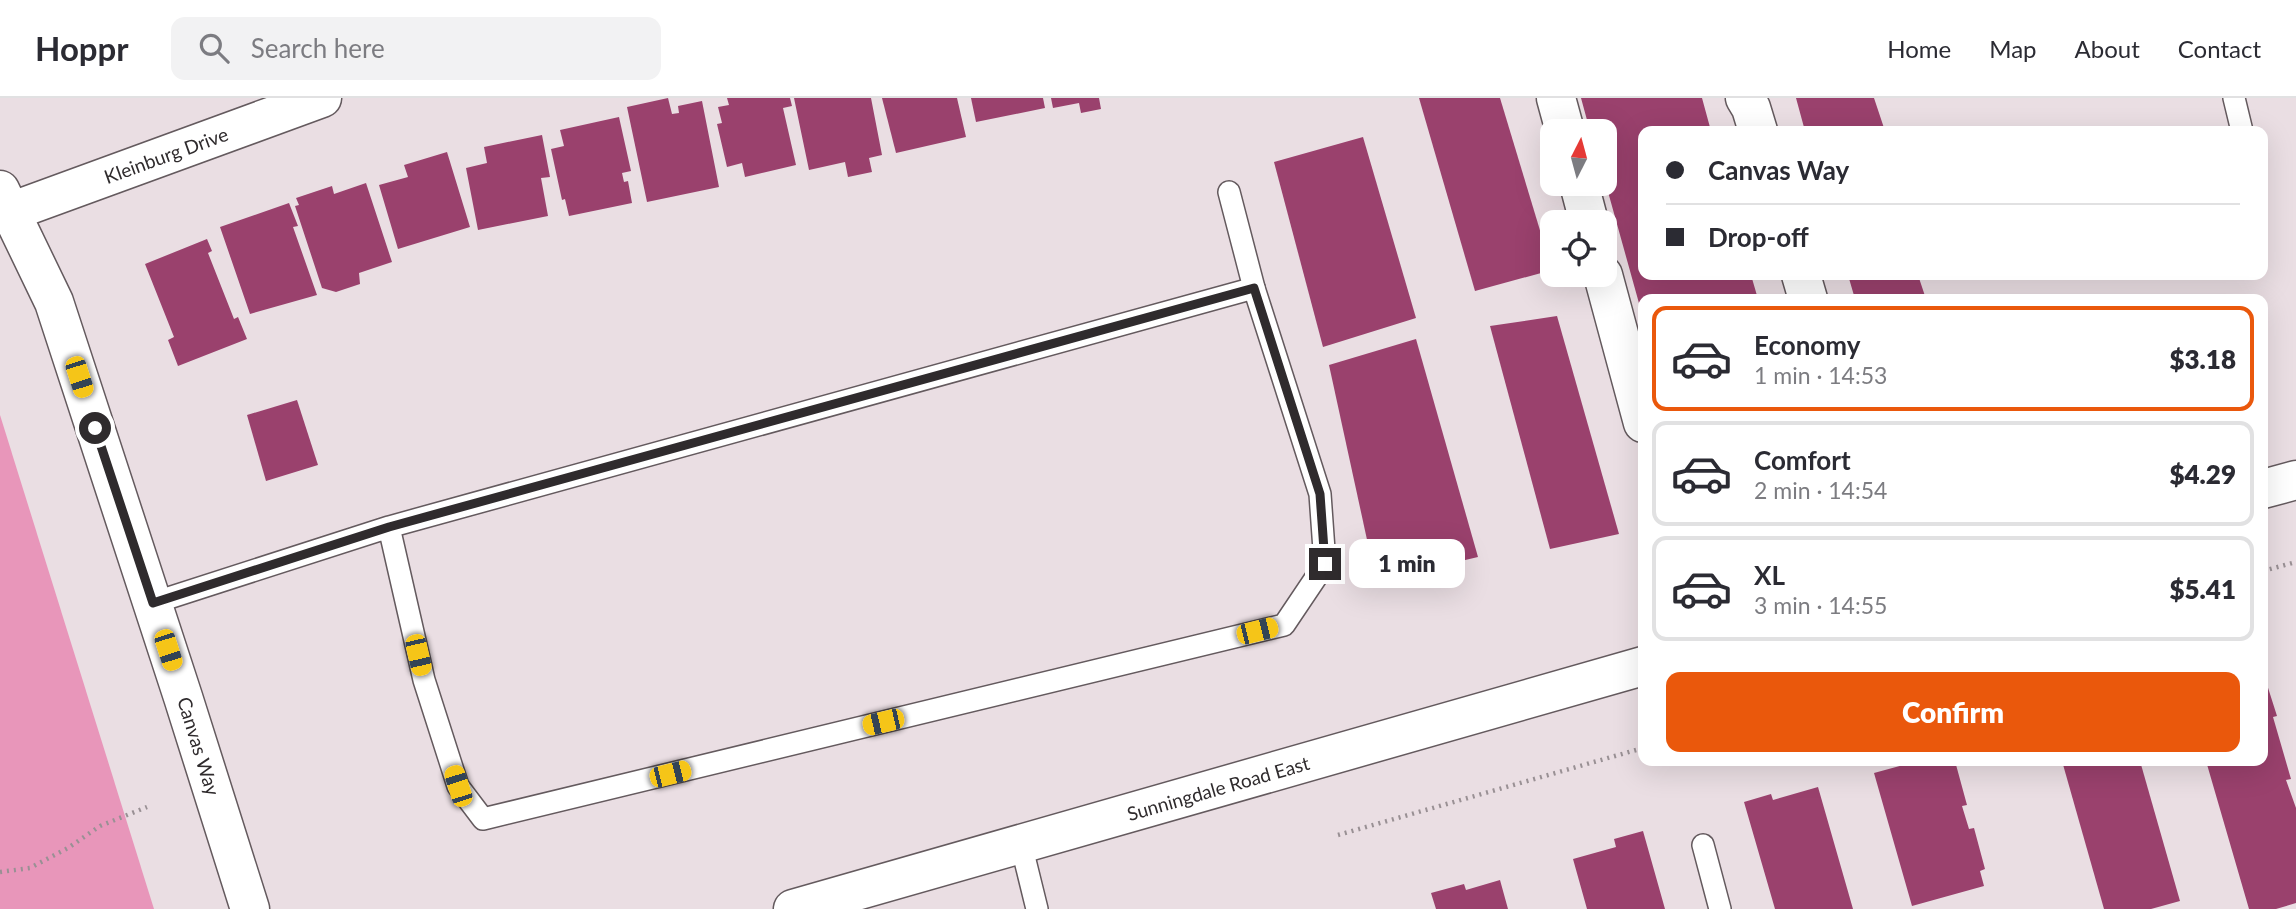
<!DOCTYPE html>
<html lang="en">
<head>
<meta charset="utf-8">
<style>
  body { margin:0; font-family:Lato,sans-serif; background:#f2f2f3; color:#2b2b33; height:100vh; display:flex; flex-direction:column; font-size:26px; white-space:nowrap }
  * { box-sizing:border-box; margin:0 }
  p { font-size:23px; color:#7c7c81 }
  .icon { flex:none; width:38px; height:38px; fill:none; stroke:currentColor; stroke-width:2; stroke-linecap:round; stroke-linejoin:round }
  .map { position:relative; flex:1; overflow:hidden }
  .details { position:absolute; left:1638px; top:196px; width:630px; height:472px; display:flex; flex-direction:column; background:#fff; border-radius:14px; box-shadow:0 7px 28px #0002 }
  .details>* { flex:none }
  .banner { position:absolute; left:1638px; top:28px; width:630px; height:154px; border-radius:14px; box-shadow:0 7px 28px #0002; display:grid; align-content:center; height:154px; padding:0 28px; background:#fff }
  .needle { width:46px; rotate:6deg }
  .controls { position:absolute; left:1540px; top:21px; display:grid; gap:14px }
  .controls a { display:grid; place-items:center; width:77px; height:77px; border-radius:14px; background:#fff; box-shadow:0 7px 28px #0002; font-size:35px }
  .end { position:absolute; width:32px; height:32px; margin:-16px; border:9px solid #2f2b2d; background:#fff; box-shadow:0 0 0 4px #fff }
  .from { border-radius:50% }
  .bubble { position:absolute; height:49px; border-radius:14px; background:#fff; box-shadow:0 7px 28px #0002; font-size:23px; font-weight:800; line-height:49px; text-align:center }
  .car { position:absolute; width:21px; height:42px; margin:-21px -10px; border-radius:9px; box-shadow:0 0 5px 2px #0007; background:linear-gradient(#f5c518 24%,#345 0 40%,#f5c518 0 76%,#345 0 86%,#f5c518 0) }
  .banner b { display:flex; align-items:center; gap:24px; height:66px; font-size:26px }
  .banner b+b { border-top:2px solid #e1e1e2 }
  .banner i { width:18px; height:18px; background:#2b2b33 }
  ul { padding:12px 0 0; list-style:none }
  li { display:flex; align-items:center; gap:21px; height:105px; margin:0 14px 10px; padding:0 14px; border:4px solid #e1e1e2; border-radius:14px }
  li div { flex:1 }
  li b { display:block; font-size:26px }
  li em { font-style:normal; font-weight:800 }
  li.current { border-color:#ea580c }
  li>.icon { width:63px; height:63px; stroke-width:1.5 }
  .action { display:flex; gap:14px; margin-top:auto; padding:14px 28px }
  .action a { flex:1; height:80px; border-radius:14px; background:#ea580c; color:#fff; font-size:28px; font-weight:800; line-height:80px; text-align:center }
  header { display:flex; align-items:center; gap:42px; box-sizing:border-box; height:98px; padding:0 35px; background:#fff; border-bottom:2px solid #e1e1e2 }
  header strong { font-size:33px }
  nav { display:flex; gap:38px; margin-inline-start:auto; font-size:24px }
  .search { width:490px; height:63px; background:#f2f2f3; display:flex; align-items:center; gap:18px; box-sizing:border-box; padding:0 24px; border-radius:14px; color:#7c7c81; font-size:26px }
  .map>svg:first-child { display:block }
  .green { fill:#e896ba }
  .building { fill:#9a416d }
  .lines { fill:none; stroke-linecap:round; stroke-linejoin:round }
  .lane-casing { stroke:#645a5e; stroke-width:24 }
  .street-casing { stroke:#645a5e; stroke-width:41 }
  .secondary-casing { stroke:#645a5e; stroke-width:41 }
  .path { stroke:#999094; stroke-width:4.5; stroke-dasharray:2 5; stroke-linecap:butt }
  .lane { stroke:#fff; stroke-width:21 }
  .street { stroke:#fff; stroke-width:38 }
  .secondary { stroke:#fff; stroke-width:38 }
  .route { stroke:#2f2b2d; stroke-width:9 }
  .labels { text-anchor:middle; dominant-baseline:central; stroke-width:7; stroke-linejoin:round; paint-order:stroke }
  .street-label { font-size:19px; fill:#2f2b2d; stroke:#fff }
</style>
</head>
<body>
<header>
<strong>Hoppr</strong>
<div class="search"><svg class="icon" aria-label="search" viewBox="0 0 24 24"><circle cx="10" cy="10" r="6"/><path d="M15 15l6 6"/></svg>Search here</div>
<nav><a>Home</a><a>Map</a><a>About</a><a>Contact</a></nav>
</header>
<div class="map">
<svg width="2296" height="811" viewBox="0 0 2296 811">
  <rect width="100%" height="100%" fill="#eadee3"/>
  <!-- green -->
  <polygon class="green" points="0,317 154,811 0,811"/>
  <!-- building -->
  <g class="building">
    <polygon points="668,0 672,16 679,15 678,8 702,3 719,89 647,104 627,9"/>
    <polygon points="727,0 790,0 792,8 783,10 796,67 745,79 742,65 727,69 717,26 722,25 718,9 729,7"/>
    <polygon points="794,0 871,0 882,57 869,60 872,74 848,79 845,64 809,72"/>
    <polygon points="882,0 957,0 966,39 896,55"/>
    <polygon points="971,0 1043,0 1045,10 976,24"/>
    <polygon points="1051,0 1099,0 1101,11 1081,15 1079,5 1053,10"/>
    <polygon points="1419,0 1500,0 1552,172 1475,193"/>
    <polygon points="1581,0 1702,0 1711,33 1643,33 1643,177 1751,177 1758,201 1643,201 1642,216 1605,83 1605,33 1590,33"/>
    <polygon points="1796,0 1874,0 1885,33 1805,33"/>
    <polygon points="619,19 631,73 622,75 624,84 628,83 632,105 569,118 565,101 562,102 551,51 564,48 560,32"/>
    <polygon points="542,37 550,79 541,80 548,118 478,132 466,70 487,65 484,49"/>
    <polygon points="1363,39 1416,220 1323,249 1274,64"/>
    <polygon points="447,54 470,129 398,151 379,87 408,79 404,67"/>
    <polygon points="366,85 392,164 359,175 360,186 336,194 322,190 295,108 299,107 296,100 332,88 334,96"/>
    <polygon points="289,105 298,128 293,129 317,197 250,216 220,129"/>
    <polygon points="207,141 212,153 208,155 234,221 238,219 247,241 178,268 168,242 174,239 145,166"/>
    <polygon points="1848,177 1918,177 1926,201 1855,201"/>
    <polygon points="1557,218 1619,436 1550,451 1490,228"/>
    <polygon points="1416,241 1478,459 1376,483 1329,267"/>
    <polygon points="297,302 318,367 266,383 247,317"/>
    <polygon points="2263,574 2277,618 2273,619 2291,681 2286,682 2296,710 2296,805 2276,811 2249,811 2206,663 2263,663"/>
    <polygon points="1918,663 1955,663 1967,707 1962,708 1969,731 1974,730 1985,771 1980,773 1984,788 1912,808 1874,675"/>
    <polygon points="2062,663 2140,663 2180,803 2151,811 2104,811"/>
    <polygon points="1818,689 1853,811 1775,811 1744,704 1771,696 1773,702"/>
    <polygon points="1643,733 1665,811 1587,811 1573,761 1616,749 1614,741"/>
    <polygon points="1500,782 1508,811 1436,811 1431,795 1464,786 1466,792"/>
  </g>
  <g class="lines">
    <!-- lane casing -->
    <g class="lane-casing">
      <g id="lane">
        <polyline points="2234,0 2242,33"/>
        <polyline points="1229,94 1254,190"/>
        <polyline points="153,505 389,429 1254,190 1320,396 1325,466 1284,527 483,721 458,688 424,582 389,429"/>
        <polyline points="1021,746 1037,811"/>
        <polyline points="1703,747 1720,811"/>
      </g>
    </g>
    <!-- street casing -->
    <g class="street-casing">
      <g id="street">
        <polyline points="1556,0 1565,33"/>
        <polyline points="1745,0 1751,10 1758,33"/>
        <polyline points="1579,86 1589,124"/>
        <polyline points="10,114 322,0"/>
        <polyline points="1603,177 1643,325"/>
        <polyline points="1801,177 1808,201"/>
      </g>
    </g>
    <!-- secondary casing -->
    <g class="secondary-casing">
      <g id="secondary">
        <polyline points="0,92 54,204 183,599 250,811"/>
        <polyline points="2263,391 2296,382"/>
        <polyline points="793,811 1643,568"/>
      </g>
    </g>
    <!-- path -->
    <g class="path">
      <polyline points="2263,473 2296,464"/>
      <polyline points="1338,737 1643,650"/>
      <polyline points="0,774 30,770 68,750 100,728 147,709"/>
    </g>
    <!-- lane -->
    <use href="#lane" class="lane"/>
    <!-- street -->
    <use href="#street" class="street"/>
    <!-- secondary -->
    <use href="#secondary" class="secondary"/>
  </g>
  <g class="lines">
    <!-- route -->
    <polyline class="route" points="95,330 153,505 389,429 1254,190 1320,396 1325,466"/>
  </g>
  <g class="labels">
    <!-- street labels -->
    <g class="street-label">
      <text transform="translate(166 57) rotate(-20)">Kleinburg Drive</text>
      <text transform="translate(199 648) rotate(73)">Canvas Way</text>
      <text transform="translate(1218 690) rotate(-16)">Sunningdale Road East</text>
    </g>
  </g>
</svg>
<div class="controls">
<a><svg class="needle" viewBox="-14 -14 28 28"><path d="M0-13l5 13h-10z" fill="#e53935"/><path d="M0 13l5-13h-10z" fill="#7c7c81"/></svg></a>
<a><svg class="icon" aria-label="locate" viewBox="0 0 24 24"><circle cx="12" cy="12" r="6"/><path d="M12 2v4M12 18v4M2 12h4M18 12h4"/></svg></a>
</div>
<i class="end from" style="left:95px;top:330px"></i>
<i class="end" style="left:1325px;top:466px"></i>
<div class="bubble" style="left:1349px;top:441px;width:116px">1 min</div>
<i class="car" style="left:79px;top:279px;rotate:162deg"></i>
<i class="car" style="left:1257px;top:533px;rotate:76deg"></i>
<i class="car" style="left:168px;top:552px;rotate:162deg"></i>
<i class="car" style="left:418px;top:557px;rotate:167deg"></i>
<i class="car" style="left:883px;top:624px;rotate:257deg"></i>
<i class="car" style="left:670px;top:676px;rotate:76deg"></i>
<i class="car" style="left:458px;top:688px;rotate:342deg"></i>
<div class="banner">
<b><i class="from"></i>Canvas Way</b>
<b><i></i>Drop-off</b>
</div>
<section class="details">
<ul>
<li class="current"><svg class="icon" aria-label="car" viewBox="0 0 24 24"><path d="M5 17H2v-5l4-1 3-4h7l3 4 3 1v5h-3M9 17h6M6 11h13"/><circle cx="7" cy="17" r="2"/><circle cx="17" cy="17" r="2"/></svg><div><b>Economy</b><p>1 min · 14:53</p></div><em>$3.18</em></li>
<li><svg class="icon" aria-label="car" viewBox="0 0 24 24"><path d="M5 17H2v-5l4-1 3-4h7l3 4 3 1v5h-3M9 17h6M6 11h13"/><circle cx="7" cy="17" r="2"/><circle cx="17" cy="17" r="2"/></svg><div><b>Comfort</b><p>2 min · 14:54</p></div><em>$4.29</em></li>
<li><svg class="icon" aria-label="car" viewBox="0 0 24 24"><path d="M5 17H2v-5l4-1 3-4h7l3 4 3 1v5h-3M9 17h6M6 11h13"/><circle cx="7" cy="17" r="2"/><circle cx="17" cy="17" r="2"/></svg><div><b>XL</b><p>3 min · 14:55</p></div><em>$5.41</em></li>
</ul>
<div class="action"><a>Confirm</a></div>
</section>
</div>
</body>
</html>
